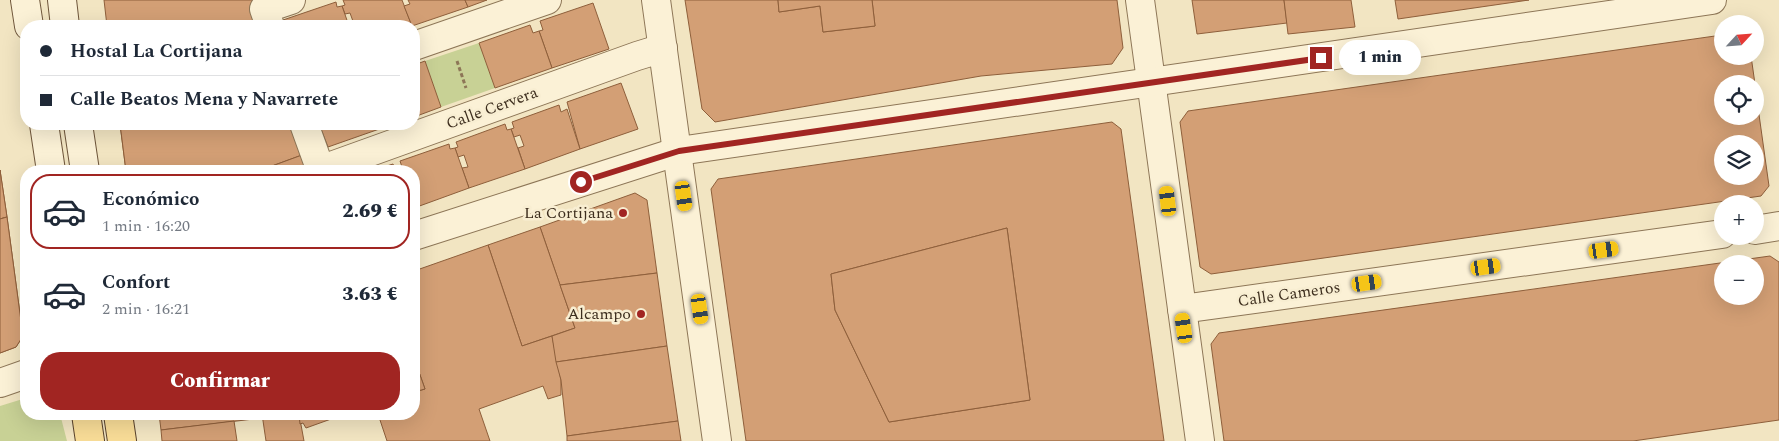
<!DOCTYPE html>
<html lang="es">
<head>
<meta charset="utf-8">
<style>
  body { margin:0; font-family:Spectral,serif; background:#f2f2f3; color:#1f2937; height:100vh; display:flex; flex-direction:column; font-size:19px; white-space:nowrap }
  * { box-sizing:border-box; margin:0 }
  p { font-size:16px; color:#747a83 }
  .icon { flex:none; width:28px; height:28px; fill:none; stroke:currentColor; stroke-width:2; stroke-linecap:round; stroke-linejoin:round }
  .map { position:relative; flex:1; overflow:hidden }
  .side { position:absolute; left:20px; top:165px; width:400px; height:255px; display:flex; flex-direction:column; background:#fff; border-radius:20px; box-shadow:0 5px 20px #0002 }
  .side>* { flex:none }
  .hud { position:absolute; left:20px; top:20px; width:400px; height:110px; border-radius:20px; box-shadow:0 5px 20px #0002; display:grid; align-content:center; height:110px; padding:0 20px; background:#fff }
  .needle { width:32px; rotate:64deg }
  .buttons { position:absolute; left:1714px; top:15px; display:grid; gap:10px }
  .buttons a { display:grid; place-items:center; width:50px; height:50px; border-radius:50%; background:#fff; box-shadow:0 5px 20px #0002; font-size:25px }
  .end { position:absolute; width:22px; height:22px; margin:-11px; border:6px solid #a12522; background:#fff; box-shadow:0 0 0 2px #fff }
  .from { border-radius:50% }
  .bubble { position:absolute; height:35px; border-radius:18px; background:#fff; box-shadow:0 5px 20px #0002; font-size:16px; font-weight:800; line-height:35px; text-align:center }
  .car { position:absolute; width:15px; height:30px; margin:-15px -8px; border-radius:6px; box-shadow:0 0 4px 1px #0007; background:linear-gradient(#f5c518 24%,#345 0 40%,#f5c518 0 76%,#345 0 86%,#f5c518 0) }
  .hud b { display:flex; align-items:center; gap:18px; height:48px; font-size:19px }
  .hud b+b { border-top:1px solid #e0e1e3 }
  .hud i { width:12px; height:12px; background:#1f2937 }
  ul { padding:9px 0 0; list-style:none }
  li { display:flex; align-items:center; gap:15px; height:75px; margin:0 10px 8px; padding:0 10px; border:2px solid transparent; border-radius:20px }
  li div { flex:1 }
  li b { display:block; font-size:19px }
  li em { font-style:normal; font-weight:800 }
  li.active { border-color:#a12522 }
  li>.icon { width:45px; height:45px; stroke-width:1.5 }
  .cta { display:flex; gap:10px; margin-top:auto; padding:10px 20px }
  .cta a { flex:1; height:58px; border-radius:20px; background:#a12522; color:#fff; font-size:20px; font-weight:800; line-height:58px; text-align:center }
  .map>svg:first-child { display:block }
  .green { fill:#c8d195 }
  .building { fill:#d39f75; stroke:#8e5f3b; fill-rule:evenodd }
  .lines { fill:none; stroke-linecap:round; stroke-linejoin:round }
  .street-casing { stroke:#8d7657; stroke-width:30 }
  .secondary-casing { stroke:#6f563b; stroke-width:30 }
  .primary-casing { stroke:#5a432c; stroke-width:30 }
  .path { stroke:#8d7657; stroke-width:3; stroke-dasharray:4 2.5; stroke-linecap:butt }
  .street { stroke:#fbf1d6; stroke-width:28 }
  .secondary { stroke:#fbf1d6; stroke-width:28 }
  .primary { stroke:#f8dc97; stroke-width:28 }
  .route { stroke:#a12522; stroke-width:6 }
  .poi-dot { fill:#a12522; stroke:#f8eed2; stroke-width:2 }
  .labels { text-anchor:middle; dominant-baseline:central; stroke-width:5; stroke-linejoin:round; paint-order:stroke }
  .street-label { font-size:16px; fill:#3c2d1d; stroke:#f8eed2 }
  .poi-label { font-size:16px; fill:#3c2d1d; stroke:#f8eed2; text-anchor:end }
</style>
</head>
<body>
<div class="map">
<svg width="1779" height="441" viewBox="0 0 1779 441">
  <rect width="100%" height="100%" fill="#f2e5c2"/>
  <!-- green -->
  <g class="green">
    <polygon points="479,43 495,88 441,107 425,61"/>
    <polygon points="26,398 26,414 60,414 67,441 0,441 0,406"/>
  </g>
  <!-- building -->
  <g class="building">
    <polygon points="104,0 253,0 256,26 107,26"/>
    <polygon points="343,0 402,0 412,26 349,26 354,24 350,13 345,14 342,6 345,5"/>
    <polygon points="408,0 465,0 468,7 412,26 404,6 410,4"/>
    <polygon points="465,0 487,0 468,7"/>
    <polygon points="685,0 778,0 779,12 820,6 823,32 875,26 872,0 1117,0 1123,48 1112,64 981,76 715,122 702,109"/>
    <polygon points="778,0 872,0 875,26 823,32 820,6 779,12"/>
    <polygon points="1192,0 1284,0 1287,23 1197,34"/>
    <polygon points="1284,0 1351,0 1355,27 1288,34"/>
    <polygon points="1395,0 1529,0 1398,19"/>
    <polygon points="336,2 337,7 342,6 349,26 285,26 283,20"/>
    <polygon points="593,3 609,49 552,68 539,31 543,30 540,21"/>
    <polygon points="530,25 533,33 539,31 552,68 495,88 479,43"/>
    <path d="M1722,35V56H1751L1755,84H1722V116H1755V86L1769,186L1761,196L1211,274L1200,267L1180,122L1188,111ZM1722,144H1755V176H1722Z"/>
    <polygon points="425,61 441,107 414,117 414,65"/>
    <polygon points="621,83 638,129 580,149 567,102"/>
    <polygon points="559,105 561,112 567,109 580,149 525,169 518,148 524,146 520,135 514,137 511,129 514,128 512,122"/>
    <path d="M1112,122L1121,129L1164,441H746L711,189L718,179ZM1007,228L1030,400L889,422L835,310L831,274Z"/>
    <polygon points="120,124 158,124 161,134 184,126 184,124 291,124 302,155 272,166 262,167 255,171 217,171 232,165 226,148 202,157 207,171 190,171 187,163 163,171 126,171"/>
    <polygon points="120,124 291,124 302,155 272,166 262,167 255,171 126,171"/>
    <polygon points="319,124 383,124 385,127 328,147"/>
    <polygon points="505,124 507,130 511,129 525,169 469,188 462,168 468,167 464,155 458,157 455,148 458,147 456,142"/>
    <polygon points="449,144 450,149 455,148 469,188 414,208 414,171 400,171 399,168 402,167 400,161"/>
    <polygon points="302,155 308,171 255,171 262,167 272,166"/>
    <polygon points="393,164 395,169 399,168 400,171 371,171"/>
    <polygon points="0,170 7,217 0,219"/>
    <polygon points="0,170 7,217 0,219"/>
    <polygon points="635,193 647,200 657,273 560,285 540,227"/>
    <polygon points="7,217 23,336 16,347 0,353 0,333 5,331 0,309 0,219"/>
    <polygon points="7,217 23,336 16,347 0,353 0,219"/>
    <polygon points="540,227 575,328 522,346 488,245"/>
    <polygon points="1007,228 1030,400 889,422 835,310 831,274"/>
    <polygon points="488,245 522,346 552,336 561,380 561,395 548,399 543,386 479,409 490,441 387,441 378,414 414,414 414,392 425,389 414,358 414,327 418,326 414,314 414,271"/>
    <path d="M1770,256L1779,262V420L1633,441H1224L1211,344L1219,333ZM1722,264H1755V296H1722Z"/>
    <polygon points="657,273 667,346 556,362 552,336 575,328 560,285"/>
    <polygon points="667,346 678,421 567,436 561,380 556,362"/>
    <polygon points="414,358 425,389 414,392"/>
    <polygon points="159,414 262,414 262,418 161,430"/>
    <polygon points="262,414 299,414 304,441 266,441"/>
    <polygon points="299,414 345,414 306,428 303,423 300,424"/>
    <polygon points="234,421 237,441 162,441 161,430"/>
    <polygon points="678,421 681,441 567,441 567,436"/>
  </g>
  <g class="lines">
    <!-- street casing -->
    <g class="street-casing">
      <g id="street">
        <polyline points="656,0 717,441"/>
        <polyline points="1140,0 1200,441"/>
        <polyline points="270,26 264,9 291,0"/>
        <polyline points="414,46 547,0"/>
        <polyline points="304,124 321,171"/>
        <polyline points="320,170 637,56 663,48"/>
        <polyline points="1755,230 1779,226"/>
        <polyline points="414,236 679,151 1712,0"/>
        <polyline points="1182,309 1722,234"/>
        <polyline points="0,383 26,374"/>
      </g>
    </g>
    <!-- secondary casing -->
    <g class="secondary-casing">
      <g id="secondary">
        <polyline points="25,0 29,26"/>
        <polyline points="62,0 65,26"/>
        <polyline points="44,124 51,171"/>
        <polyline points="78,124 85,171"/>
      </g>
    </g>
    <!-- primary casing -->
    <g class="primary-casing">
      <g id="primary">
        <polyline points="86,414 90,441"/>
        <polyline points="118,414 122,441"/>
      </g>
    </g>
    <!-- path -->
    <polyline class="path" points="457,61 466,88"/>
    <!-- street -->
    <use href="#street" class="street"/>
    <!-- secondary -->
    <use href="#secondary" class="secondary"/>
    <!-- primary -->
    <use href="#primary" class="primary"/>
  </g>
  <g class="lines">
    <!-- route -->
    <polyline class="route" points="581,182 679,151 1321,58"/>
  </g>
  <!-- markers -->
  <g class="poi-dot">
    <circle cx="623" cy="213" r="5"/>
    <circle cx="641" cy="314" r="5"/>
  </g>
  <g class="labels">
    <!-- street labels -->
    <g class="street-label">
      <text transform="translate(492 108) rotate(-20)">Calle Cervera</text>
      <text transform="translate(1289 294) rotate(-8)">Calle Cameros</text>
    </g>
    <!-- poi labels -->
    <g class="poi-label">
      <text x="613" y="213">La Cortijana</text>
      <text x="631" y="314">Alcampo</text>
    </g>
  </g>
</svg>
<div class="buttons">
<a><svg class="needle" viewBox="-14 -14 28 28"><path d="M0-13l5 13h-10z" fill="#e53935"/><path d="M0 13l5-13h-10z" fill="#747a83"/></svg></a>
<a><svg class="icon" aria-label="locate" viewBox="0 0 24 24"><circle cx="12" cy="12" r="6"/><path d="M12 2v4M12 18v4M2 12h4M18 12h4"/></svg></a>
<a><svg class="icon" aria-label="layers" viewBox="0 0 24 24"><path d="M12 4l9 5-9 5-9-5zM3 14l9 5 9-5"/></svg></a>
<a>+</a>
<a>−</a>
</div>
<i class="end from" style="left:581px;top:182px"></i>
<i class="end" style="left:1321px;top:58px"></i>
<div class="bubble" style="left:1339px;top:40px;width:82px">1 min</div>
<i class="car" style="left:684px;top:196px;rotate:172deg"></i>
<i class="car" style="left:1168px;top:201px;rotate:353deg"></i>
<i class="car" style="left:1604px;top:250px;rotate:82deg"></i>
<i class="car" style="left:1486px;top:267px;rotate:82deg"></i>
<i class="car" style="left:1367px;top:283px;rotate:82deg"></i>
<i class="car" style="left:700px;top:309px;rotate:172deg"></i>
<i class="car" style="left:1184px;top:328px;rotate:352deg"></i>
<div class="hud">
<b><i class="from"></i>Hostal La Cortijana</b>
<b><i></i>Calle Beatos Mena y Navarrete</b>
</div>
<section class="side">
<ul>
<li class="active"><svg class="icon" aria-label="car" viewBox="0 0 24 24"><path d="M5 17H2v-5l4-1 3-4h7l3 4 3 1v5h-3M9 17h6M6 11h13"/><circle cx="7" cy="17" r="2"/><circle cx="17" cy="17" r="2"/></svg><div><b>Económico</b><p>1 min · 16:20</p></div><em>2.69 €</em></li>
<li><svg class="icon" aria-label="car" viewBox="0 0 24 24"><path d="M5 17H2v-5l4-1 3-4h7l3 4 3 1v5h-3M9 17h6M6 11h13"/><circle cx="7" cy="17" r="2"/><circle cx="17" cy="17" r="2"/></svg><div><b>Confort</b><p>2 min · 16:21</p></div><em>3.63 €</em></li>
</ul>
<div class="cta"><a>Confirmar</a></div>
</section>
</div>
</body>
</html>
